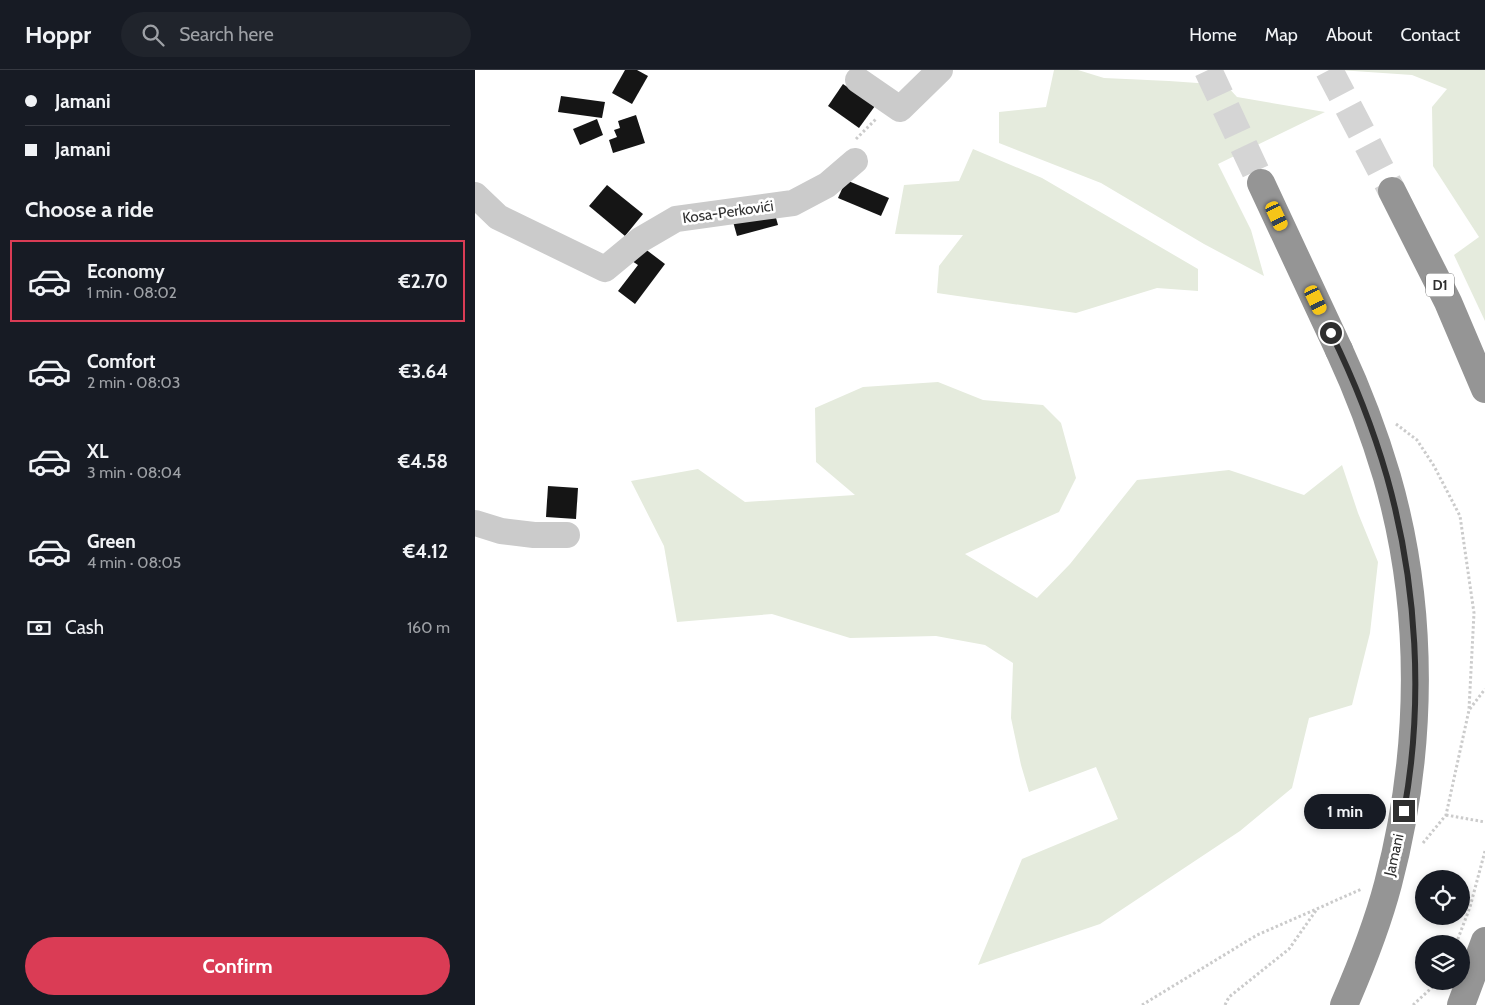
<!DOCTYPE html>
<html lang="en">
<head>
<meta charset="utf-8">
<style>
  body { margin:0; font-family:Cabin,sans-serif; background:#20242c; color:#f1f3f6; height:100vh; display:flex; flex-direction:column; font-size:19px; white-space:nowrap }
  * { box-sizing:border-box; margin:0 }
  p { font-size:16px; color:#9ea1a6 }
  .icon { flex:none; width:28px; height:28px; fill:none; stroke:currentColor; stroke-width:2; stroke-linecap:round; stroke-linejoin:round }
  .map { position:relative; flex:1; overflow:hidden }
  .sheet { display:flex; flex-direction:column; background:#171b24; width:475px }
  .sheet>* { flex:none }
  .hud { display:grid; align-content:center; height:110px; padding:0 25px; background:#171b24 }
  .tools { position:absolute; left:940px; top:800px; display:grid; gap:10px }
  .tools a { display:grid; place-items:center; width:55px; height:55px; border-radius:50%; background:#171b24; box-shadow:0 2px 8px #0003; font-size:25px }
  .end { position:absolute; width:22px; height:22px; margin:-11px; border:6px solid #2e2e2e; background:#fff; box-shadow:0 0 0 2px #fff }
  .from { border-radius:50% }
  .bubble { position:absolute; height:35px; border-radius:18px; background:#171b24; box-shadow:0 2px 8px #0003; font-size:16px; font-weight:700; line-height:35px; text-align:center }
  .car { position:absolute; width:15px; height:30px; margin:-15px -8px; border-radius:6px; box-shadow:0 0 4px 1px #0007; background:linear-gradient(#f5c518 24%,#345 0 40%,#f5c518 0 76%,#345 0 86%,#f5c518 0) }
  .hud b { display:flex; align-items:center; gap:18px; height:48px; font-size:19px }
  .hud b+b { border-top:1px solid #363941 }
  .hud i { width:12px; height:12px; background:#f1f3f6 }
  ul { padding:0; list-style:none }
  li { display:flex; align-items:center; gap:15px; height:82px; margin:0 10px 8px; padding:0 15px; border:2px solid transparent; border-radius:0px }
  li div { flex:1 }
  li b { display:block; font-size:19px }
  li em { font-style:normal; font-weight:700 }
  li.current { border-color:#da3c55 }
  li>.icon { width:45px; height:45px; stroke-width:1.5 }
  h2 { padding:0 25px; font-size:22px; line-height:60px }
  .pay { display:flex; align-items:center; gap:12px; height:55px; padding:0 25px; font-size:19px }
  .pay p { margin-inline-start:auto }
  .cta { display:flex; gap:10px; margin-top:auto; padding:10px 25px }
  .cta a { flex:1; height:58px; border-radius:30px; background:#da3c55; color:#fff; font-size:20px; font-weight:700; line-height:58px; text-align:center }
  header { display:flex; align-items:center; gap:30px; box-sizing:border-box; height:70px; padding:0 25px; background:#171b24; border-bottom:1px solid #363941 }
  header strong { font-size:24px }
  nav { display:flex; gap:28px; margin-inline-start:auto; font-size:18px }
  .search { width:350px; height:45px; background:#20242c; display:flex; align-items:center; gap:12px; box-sizing:border-box; padding:0 18px; border-radius:28px; color:#9ea1a6; font-size:19px }
  main { display:flex; flex:1; min-height:0 }
  .map>svg:first-child { display:block }
  .green { fill:#e5ebdd }
  .building { fill:#151515 }
  .lines { fill:none; stroke-linecap:round; stroke-linejoin:round }
  .highway-tunnel { stroke:#d5d5d5; stroke-width:28; stroke-dasharray:28 14; stroke-linecap:butt }
  .path { stroke:#cbcbcb; stroke-width:3; stroke-dasharray:2.5 2.5; stroke-linecap:butt }
  .minor { stroke:#cbcbcb; stroke-width:26 }
  .highway { stroke:#959595; stroke-width:28 }
  .highway-bridge { stroke:#959595; stroke-width:28 }
  .route { stroke:#2e2e2e; stroke-width:6 }
  .labels { text-anchor:middle; dominant-baseline:central; stroke-width:5; stroke-linejoin:round; paint-order:stroke }
  .shield { fill:#fff; stroke:#6d6d6d; stroke-width:1 }
  .shield-label { font-size:14px; font-weight:bold; fill:#2e2e2e }
  .street-label { font-size:15px; fill:#2e2e2e; stroke:#fff }
</style>
</head>
<body>
<header>
<strong>Hoppr</strong>
<div class="search"><svg class="icon" aria-label="search" viewBox="0 0 24 24"><circle cx="10" cy="10" r="6"/><path d="M15 15l6 6"/></svg>Search here</div>
<nav><a>Home</a><a>Map</a><a>About</a><a>Contact</a></nav>
</header>
<main>
<section class="sheet">
<div class="hud">
<b><i class="from"></i>Jamani</b>
<b><i></i>Jamani</b>
</div>
<h2>Choose a ride</h2>
<ul>
<li class="current"><svg class="icon" aria-label="car" viewBox="0 0 24 24"><path d="M5 17H2v-5l4-1 3-4h7l3 4 3 1v5h-3M9 17h6M6 11h13"/><circle cx="7" cy="17" r="2"/><circle cx="17" cy="17" r="2"/></svg><div><b>Economy</b><p>1 min · 08:02</p></div><em>€2.70</em></li>
<li><svg class="icon" aria-label="car" viewBox="0 0 24 24"><path d="M5 17H2v-5l4-1 3-4h7l3 4 3 1v5h-3M9 17h6M6 11h13"/><circle cx="7" cy="17" r="2"/><circle cx="17" cy="17" r="2"/></svg><div><b>Comfort</b><p>2 min · 08:03</p></div><em>€3.64</em></li>
<li><svg class="icon" aria-label="car" viewBox="0 0 24 24"><path d="M5 17H2v-5l4-1 3-4h7l3 4 3 1v5h-3M9 17h6M6 11h13"/><circle cx="7" cy="17" r="2"/><circle cx="17" cy="17" r="2"/></svg><div><b>XL</b><p>3 min · 08:04</p></div><em>€4.58</em></li>
<li><svg class="icon" aria-label="car" viewBox="0 0 24 24"><path d="M5 17H2v-5l4-1 3-4h7l3 4 3 1v5h-3M9 17h6M6 11h13"/><circle cx="7" cy="17" r="2"/><circle cx="17" cy="17" r="2"/></svg><div><b>Green</b><p>4 min · 08:05</p></div><em>€4.12</em></li>
</ul>
<div class="pay"><svg class="icon" aria-label="cash" viewBox="0 0 24 24"><path d="M3 7h18v10H3z"/><circle cx="12" cy="12" r="2"/></svg>Cash<p>160 m</p></div>
<div class="cta"><a>Confirm</a></div>
</section>
<div class="map">
<svg width="1010" height="935" viewBox="0 0 1010 935">
  <rect width="100%" height="100%" fill="#fff"/>
  <!-- green -->
  <g class="green">
    <polygon points="579,0 603,0 629,8 694,11 751,15 762,27 850,42 743,94 776,160 789,206 729,174 626,113 524,73 524,42 571,37"/>
    <polygon points="864,0 1010,0 1010,251 979,185 1004,167 958,96 957,37 972,19 937,5"/>
    <polygon points="498,79 567,108 723,199 723,221 682,218 601,243 462,223 464,196 488,165 420,164 429,115 484,111"/>
    <polygon points="463,312 508,330 568,335 586,353 601,408 584,442 490,484 562,528 595,494 662,410 754,400 829,425 867,395 883,443 903,492 895,563 877,635 834,648 817,718 765,761 625,854 503,895 547,789 643,749 621,697 554,722 546,695 536,648 538,593 510,575 461,566 375,568 297,544 202,552 189,476 156,411 223,399 270,432 380,425 341,392 340,338 388,317"/>
  </g>
  <!-- building -->
  <g class="building">
    <polygon points="150,0 162,0 173,6 157,34 137,23"/>
    <polygon points="368,14 400,36 384,58 353,36"/>
    <polygon points="86,26 130,32 127,48 83,42"/>
    <polygon points="161,45 170,73 138,83 134,70 142,67 139,60 145,58 143,51"/>
    <polygon points="122,49 128,65 105,75 98,59"/>
    <polygon points="371,110 414,128 406,146 363,128"/>
    <polygon points="132,115 168,144 150,166 114,136"/>
    <polygon points="298,137 303,155 262,166 257,148"/>
    <polygon points="165,175 190,194 160,234 143,221 163,195 154,189"/>
    <polygon points="73,416 103,418 101,449 71,447"/>
  </g>
  <g class="lines">
    <!-- highway-tunnel -->
    <g class="highway-tunnel">
      <polyline points="733,0 786,113"/>
      <polyline points="854,0 917,121"/>
    </g>
    <!-- path -->
    <g class="path">
      <polyline points="381,69 401,49"/>
      <polyline points="921,354 942,370 959,396 985,446 999,543 994,639"/>
      <polyline points="971,745 1010,752"/>
      <polyline points="948,773 971,745 994,640 1010,619"/>
      <polyline points="981,874 995,837 1010,781"/>
      <polyline points="667,935 782,865 887,819"/>
      <polyline points="750,935 754,927 814,879 842,839"/>
      <polyline points="938,935 964,911"/>
    </g>
    <!-- minor -->
    <g class="minor">
      <polyline points="383,10 425,39 465,0"/>
      <polyline points="0,125 23,147 130,199 165,170 201,149 318,133 352,115 380,91"/>
      <polyline points="0,453 26,461 59,465 92,465"/>
    </g>
    <!-- highway -->
    <g class="highway">
      <polyline points="786,113 864,280"/>
      <polyline points="917,121 973,232 1010,319"/>
    </g>
    <!-- highway-bridge -->
    <g class="highway-bridge">
      <path d="M864,280C883,321 899,363 912,407C950,539 948,682 913,814C902,856 886,896 869,935"/>
      <polyline points="986,935 1010,871"/>
    </g>
  </g>
  <g class="lines">
    <!-- route -->
    <path class="route" d="M856,263C879,310 898,358 912,407C942,514 949,632 929,741"/>
  </g>
  <g class="labels">
    <!-- shield labels -->
    <rect class="shield" x="951" y="203.5" width="28" height="23" rx="4"/>
    <g class="shield-label">
      <text x="965" y="215">D1</text>
    </g>
    <!-- street labels -->
    <g class="street-label">
      <text transform="translate(253 142) rotate(-8)">Kosa-Perkovići</text>
      <text transform="translate(919 785) rotate(-77)">Jamani</text>
    </g>
  </g>
</svg>
<div class="tools">
<a><svg class="icon" aria-label="locate" viewBox="0 0 24 24"><circle cx="12" cy="12" r="6"/><path d="M12 2v4M12 18v4M2 12h4M18 12h4"/></svg></a>
<a><svg class="icon" aria-label="layers" viewBox="0 0 24 24"><path d="M12 4l9 5-9 5-9-5zM3 14l9 5 9-5"/></svg></a>
</div>
<i class="end from" style="left:856px;top:263px"></i>
<i class="end" style="left:929px;top:741px"></i>
<div class="bubble" style="left:829px;top:724px;width:82px">1 min</div>
<i class="car" style="left:802px;top:146px;rotate:155deg"></i>
<i class="car" style="left:841px;top:230px;rotate:155deg"></i>
</div>
</main>
</body>
</html>
